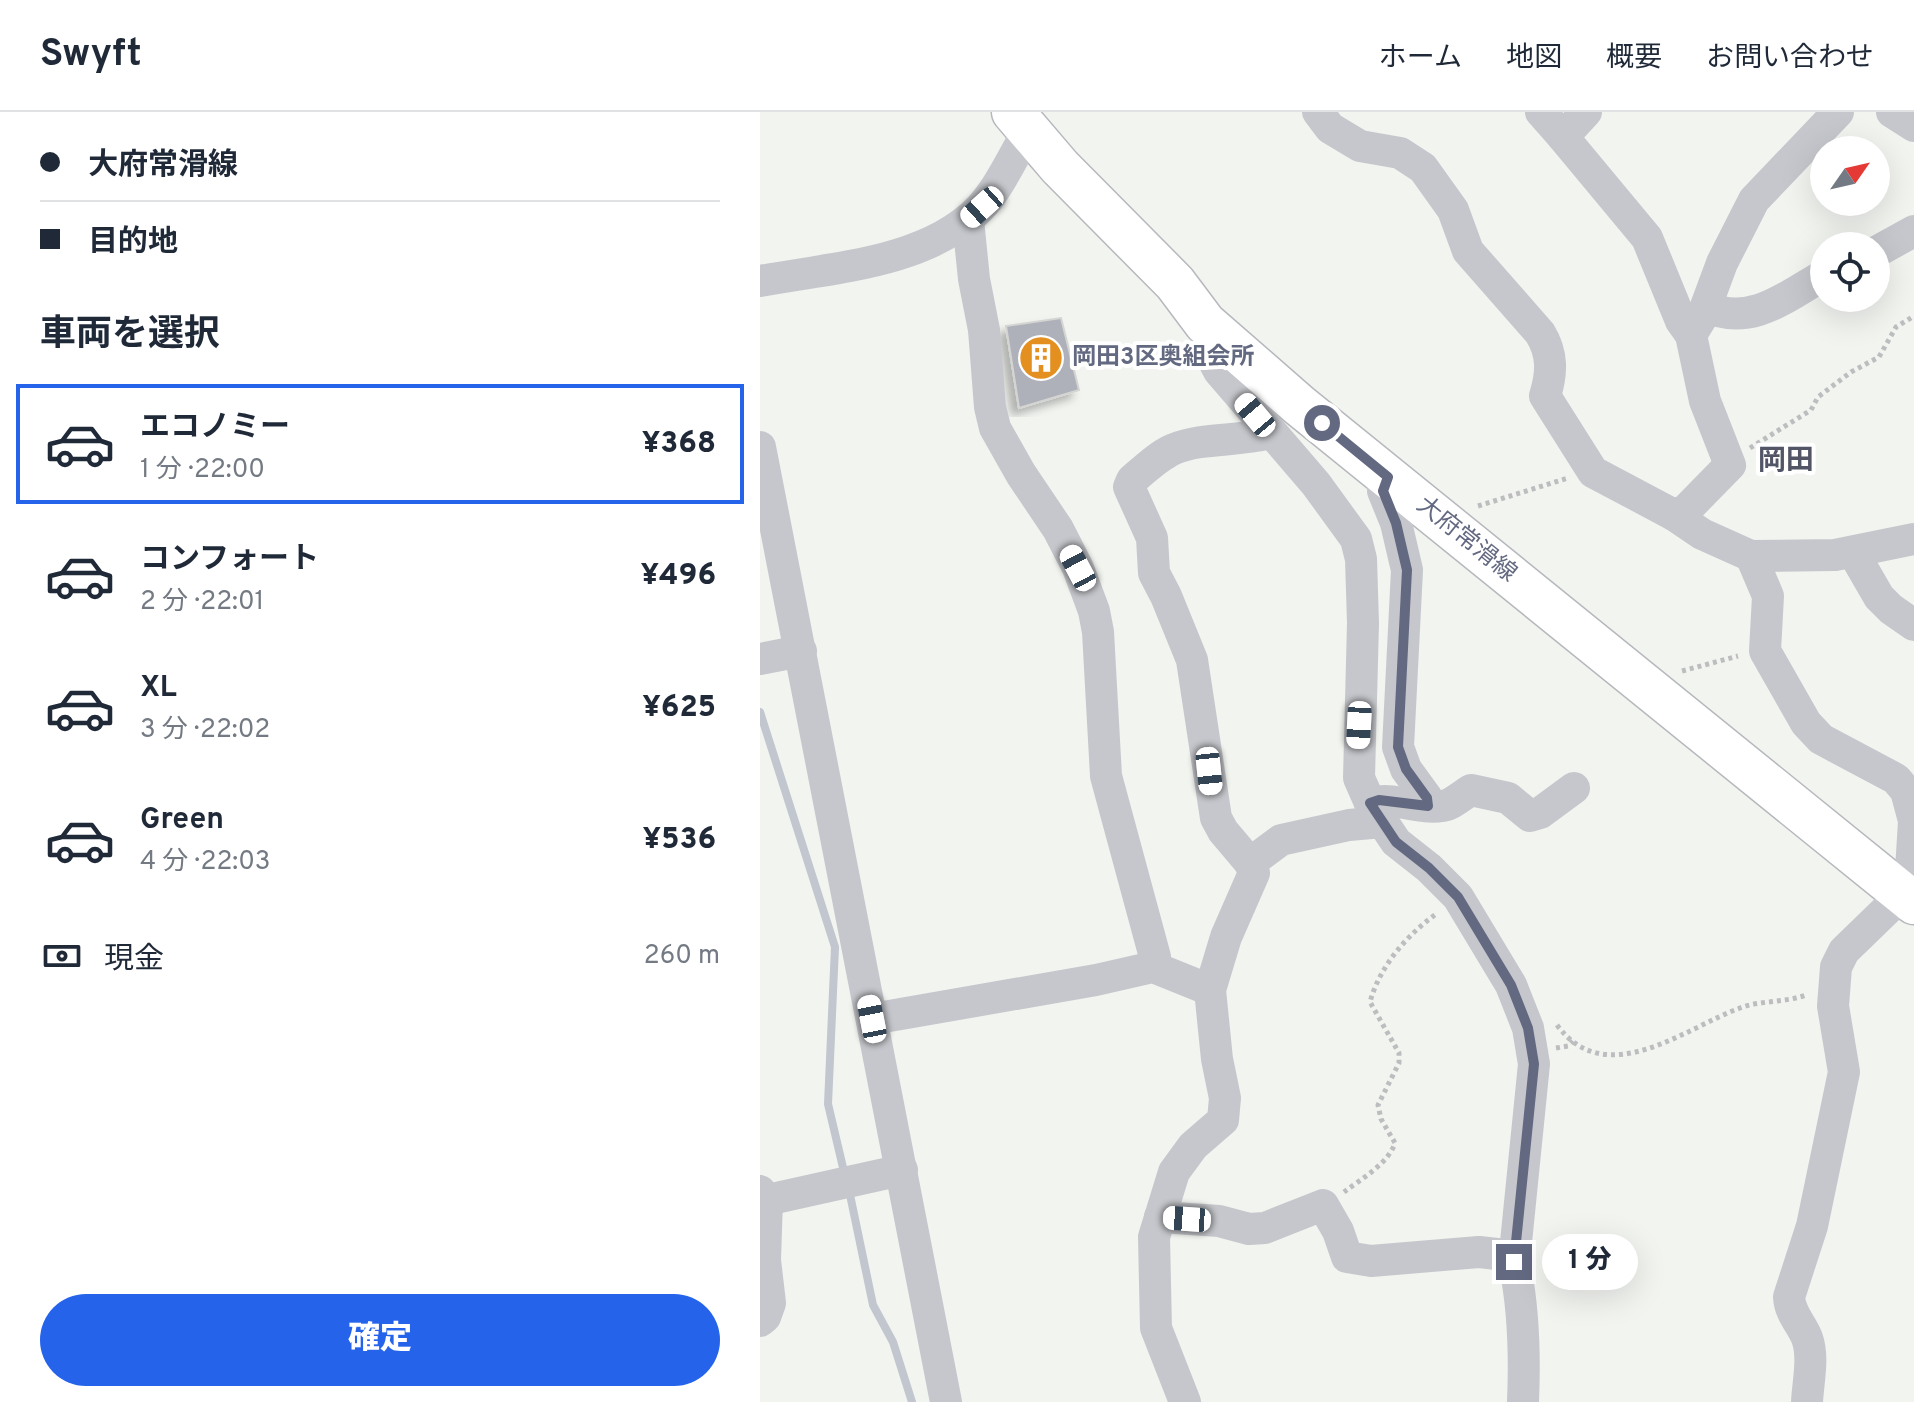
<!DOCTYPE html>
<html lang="ja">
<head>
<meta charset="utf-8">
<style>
  body { margin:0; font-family:Overpass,"Noto Sans JP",sans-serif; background:#f2f2f3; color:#1f2937; height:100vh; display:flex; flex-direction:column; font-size:30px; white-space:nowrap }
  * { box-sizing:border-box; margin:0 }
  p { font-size:26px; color:#747a83 }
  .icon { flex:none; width:44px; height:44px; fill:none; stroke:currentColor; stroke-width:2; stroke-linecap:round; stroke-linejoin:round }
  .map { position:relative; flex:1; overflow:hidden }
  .drawer { display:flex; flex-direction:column; background:#fff; width:760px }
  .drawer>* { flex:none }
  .top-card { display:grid; align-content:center; height:176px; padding:0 40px; background:#fff }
  .needle { width:52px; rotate:56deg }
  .fabs { position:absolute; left:1050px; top:24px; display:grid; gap:16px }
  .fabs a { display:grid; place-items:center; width:80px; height:80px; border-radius:50%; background:#fff; box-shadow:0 8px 32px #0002; font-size:40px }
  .end { position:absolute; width:36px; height:36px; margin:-18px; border:10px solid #636981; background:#fff; box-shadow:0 0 0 4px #fff }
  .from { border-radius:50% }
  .bubble { position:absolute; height:56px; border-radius:28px; background:#fff; box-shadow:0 8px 32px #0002; font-size:26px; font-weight:800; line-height:56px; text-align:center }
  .car { position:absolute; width:24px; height:48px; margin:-24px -12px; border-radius:10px; box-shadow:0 0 6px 2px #0007; background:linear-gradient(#fff 24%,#345 0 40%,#fff 0 76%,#345 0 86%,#fff 0) }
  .top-card b { display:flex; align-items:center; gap:28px; height:76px; font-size:30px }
  .top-card b+b { border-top:2px solid #e0e1e3 }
  .top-card i { width:20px; height:20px; background:#1f2937 }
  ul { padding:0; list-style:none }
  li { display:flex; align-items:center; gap:24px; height:120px; margin:0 16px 12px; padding:0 24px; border:4px solid transparent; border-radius:0px }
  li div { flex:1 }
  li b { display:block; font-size:30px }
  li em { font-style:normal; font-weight:800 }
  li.current { border-color:#2563eb }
  li>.icon { width:72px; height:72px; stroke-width:1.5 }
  h2 { padding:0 40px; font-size:36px; line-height:96px }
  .pay { display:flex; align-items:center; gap:20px; height:88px; padding:0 40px; font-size:30px }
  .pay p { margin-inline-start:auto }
  .primary-button { display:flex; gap:16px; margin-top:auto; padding:16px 40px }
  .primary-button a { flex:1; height:92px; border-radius:48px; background:#2563eb; color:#fff; font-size:32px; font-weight:800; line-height:92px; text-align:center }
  header { display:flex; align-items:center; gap:48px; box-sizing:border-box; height:112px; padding:0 40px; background:#fff; border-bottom:2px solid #e0e1e3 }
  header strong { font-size:38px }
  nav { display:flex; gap:44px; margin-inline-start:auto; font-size:28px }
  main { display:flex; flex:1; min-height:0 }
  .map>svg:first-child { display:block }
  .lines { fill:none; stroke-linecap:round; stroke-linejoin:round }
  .stream { stroke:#c1c6cf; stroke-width:8 }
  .building { fill:#aeb1b9; stroke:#d4d5d3; stroke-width:2; filter:url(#shadow) }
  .major-casing { stroke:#b6b8bd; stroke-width:45 }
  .path { stroke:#bdbdc0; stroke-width:5; stroke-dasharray:4 4; stroke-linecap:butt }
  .minor { stroke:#c6c7cc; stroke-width:32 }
  .major { stroke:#fff; stroke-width:42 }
  .route { stroke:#636981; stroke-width:10 }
  .labels { text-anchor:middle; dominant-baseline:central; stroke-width:8; stroke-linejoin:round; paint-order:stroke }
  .poi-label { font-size:24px; font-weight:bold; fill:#636981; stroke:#fff; text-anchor:start }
  .street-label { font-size:24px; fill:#636981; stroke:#fff }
  .quarter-label { font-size:28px; font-weight:bold; fill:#515566; stroke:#fff }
</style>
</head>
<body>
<header>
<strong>Swyft</strong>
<nav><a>ホーム</a><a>地図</a><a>概要</a><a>お問い合わせ</a></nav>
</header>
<main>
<section class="drawer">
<div class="top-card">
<b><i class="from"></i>大府常滑線</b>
<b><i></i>目的地</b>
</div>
<h2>車両を選択</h2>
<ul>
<li class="current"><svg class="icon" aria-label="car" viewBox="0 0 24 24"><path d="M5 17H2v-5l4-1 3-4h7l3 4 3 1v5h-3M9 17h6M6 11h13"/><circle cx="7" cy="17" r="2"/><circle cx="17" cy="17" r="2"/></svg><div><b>エコノミー</b><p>1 分 · 22:00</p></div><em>¥368</em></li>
<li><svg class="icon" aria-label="car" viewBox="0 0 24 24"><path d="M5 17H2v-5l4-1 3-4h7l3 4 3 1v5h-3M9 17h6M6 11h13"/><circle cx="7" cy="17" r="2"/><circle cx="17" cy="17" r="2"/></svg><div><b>コンフォート</b><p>2 分 · 22:01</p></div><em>¥496</em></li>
<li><svg class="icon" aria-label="car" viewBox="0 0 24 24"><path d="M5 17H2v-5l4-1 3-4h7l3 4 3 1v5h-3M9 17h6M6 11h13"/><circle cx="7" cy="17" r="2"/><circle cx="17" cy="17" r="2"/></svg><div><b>XL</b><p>3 分 · 22:02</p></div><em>¥625</em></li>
<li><svg class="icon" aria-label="car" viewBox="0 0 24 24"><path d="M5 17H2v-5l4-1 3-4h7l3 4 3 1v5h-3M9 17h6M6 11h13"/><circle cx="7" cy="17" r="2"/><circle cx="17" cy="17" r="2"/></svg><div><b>Green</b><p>4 分 · 22:03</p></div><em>¥536</em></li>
</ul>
<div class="pay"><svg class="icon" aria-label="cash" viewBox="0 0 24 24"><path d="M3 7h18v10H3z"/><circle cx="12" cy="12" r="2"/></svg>現金<p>260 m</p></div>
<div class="primary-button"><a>確定</a></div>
</section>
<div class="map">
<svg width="1154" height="1290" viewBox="0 0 1154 1290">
  <defs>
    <filter id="shadow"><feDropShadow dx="-7" dy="7" stdDeviation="4" flood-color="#0004"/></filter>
  </defs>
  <rect width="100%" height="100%" fill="#f2f4f0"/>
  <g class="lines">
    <!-- stream -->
    <g class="stream">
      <polyline points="0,600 75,835 68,992 85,1064"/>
      <polyline points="89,1078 113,1193 133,1230 152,1290"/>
    </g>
  </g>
  <!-- building -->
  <polygon class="building" points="301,206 319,278 259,296 246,214"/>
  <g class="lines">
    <!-- major casing -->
    <g class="major-casing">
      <polyline id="major" points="253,0 300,55 415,171 445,211 539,293 1154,791"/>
    </g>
    <!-- path -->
    <g class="path">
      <polyline points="990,336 1051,298 1058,285 1091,260 1119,245 1136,215 1154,204"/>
      <polyline points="718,394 808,366"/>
      <polyline points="922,559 978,544"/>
      <path d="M797,913C846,980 925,916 980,896C1001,888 1024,891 1046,883"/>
      <polyline points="796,936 808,934 813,929"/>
      <path d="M584,1080C601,1067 628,1052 635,1031L621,1007L618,993L639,951V941L610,890C620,854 646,824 676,802"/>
    </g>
    <!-- minor -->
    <g class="minor">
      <path d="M558,0L570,16L600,34L640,41L663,56L693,98L708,139L780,221C793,242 792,261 785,284L833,360L914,403L942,422L991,444L1075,443L1154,427"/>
      <polyline points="781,0 803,25"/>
      <polyline points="826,0 803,25 887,126 921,209 931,223"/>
      <polyline points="1132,0 1154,14"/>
      <polyline points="208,108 214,167 224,218 230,295 235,316 261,362 298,417 318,456 334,499 338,520 346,664 395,845 393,855"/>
      <polyline points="1116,140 1154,119"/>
      <path d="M0,169C70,156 167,151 219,97C238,78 254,43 268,19"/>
      <path d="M946,195C991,215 1026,185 1064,163"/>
      <path d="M445,211L447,236L459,259L556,372L596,427L601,447L603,511L599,666L610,691L636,730L669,756L698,785L751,873L768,916L774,952L754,1150C764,1196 765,1243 763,1290"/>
      <polyline points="0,335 186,1290"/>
      <polyline points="628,365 623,379 636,411 647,458 638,635 646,657 667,686 668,694"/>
      <polyline points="914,403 926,398 970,353 945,289 931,223 942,205 962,151 994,88 1078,0"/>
      <polyline points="1093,440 1119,485 1131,497 1154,513"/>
      <path d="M991,444L1008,484L1005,539L1046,611L1061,627L1136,667L1146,679L1154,709L1150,775L1084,839L1076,855L1073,894L1084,960L1052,1114L1029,1185C1030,1202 1041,1211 1047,1226C1054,1245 1048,1270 1047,1290"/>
      <polyline points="0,547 41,539"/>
      <path d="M610,691C632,684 659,698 682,694C692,693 702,683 711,678L748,686L770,704L780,701L814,676"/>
      <path d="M490,751L463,719L456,706L432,548L406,484L394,461L392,426L369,375L372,368C385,357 398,344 414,337C444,325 478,330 510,321"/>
      <polyline points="112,907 336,868 393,855 450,878"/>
      <polyline points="0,1079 7,1088 142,1058"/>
      <polyline points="400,1105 459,1109 489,1117 505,1116 563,1093 578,1119 587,1145 611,1149 719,1140 755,1144"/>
      <polyline points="0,1209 5,1205 10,1191 5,1148 7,1088"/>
      <polyline points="425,1290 396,1216 394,1125 414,1060 433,1034 463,1008 465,986 457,947 450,878 466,825 494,761 490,751 521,728 589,713 623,710"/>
    </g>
    <!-- major -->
    <use href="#major" class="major"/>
  </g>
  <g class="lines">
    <!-- route -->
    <polyline class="route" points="562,311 628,365 623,379 636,411 647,458 638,635 646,657 667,686 668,694 619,688 610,691 636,730 669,756 698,785 751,873 768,916 774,952 754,1150"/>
  </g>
  <!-- icons -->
  <defs>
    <g id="building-disc" transform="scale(2.3)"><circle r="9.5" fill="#e39021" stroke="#fff"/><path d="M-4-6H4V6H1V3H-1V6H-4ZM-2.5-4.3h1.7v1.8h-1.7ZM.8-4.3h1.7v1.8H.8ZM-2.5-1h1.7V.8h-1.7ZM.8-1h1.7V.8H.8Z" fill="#fff"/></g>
  </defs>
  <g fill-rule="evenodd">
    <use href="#building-disc" x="281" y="246"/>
  </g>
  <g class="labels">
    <!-- poi labels -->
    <g class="poi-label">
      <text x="312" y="246">岡田3区奥組会所</text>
    </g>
    <!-- street labels -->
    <g class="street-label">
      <text transform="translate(706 428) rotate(39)">大府常滑線</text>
    </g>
    <!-- quarter labels -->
    <g class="quarter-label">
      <text x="1026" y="350">岡田</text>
    </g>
  </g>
</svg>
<div class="fabs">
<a><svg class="needle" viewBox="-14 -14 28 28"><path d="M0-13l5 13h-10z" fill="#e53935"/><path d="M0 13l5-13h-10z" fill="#747a83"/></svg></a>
<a><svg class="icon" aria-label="locate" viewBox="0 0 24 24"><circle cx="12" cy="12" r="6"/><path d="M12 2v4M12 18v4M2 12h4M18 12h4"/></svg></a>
</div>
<i class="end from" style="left:562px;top:311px"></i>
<i class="end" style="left:754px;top:1150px"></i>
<div class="bubble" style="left:782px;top:1122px;width:96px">1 分</div>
<i class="car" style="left:222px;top:95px;rotate:228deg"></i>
<i class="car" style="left:495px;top:303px;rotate:320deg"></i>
<i class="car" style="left:318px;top:456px;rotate:332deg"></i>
<i class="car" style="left:599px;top:613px;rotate:183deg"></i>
<i class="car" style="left:449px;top:659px;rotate:174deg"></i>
<i class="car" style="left:112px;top:907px;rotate:349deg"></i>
<i class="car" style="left:427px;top:1107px;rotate:274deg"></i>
</div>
</main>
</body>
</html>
